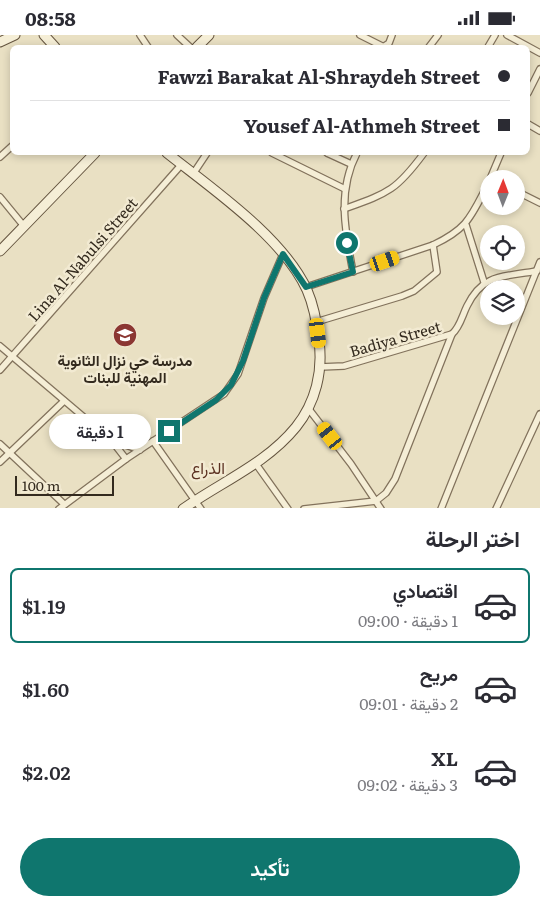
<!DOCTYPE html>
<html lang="ar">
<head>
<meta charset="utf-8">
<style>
  body { margin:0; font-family:Literata,Vazirmatn,serif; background:#f2f2f3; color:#2b2b33; direction:rtl; height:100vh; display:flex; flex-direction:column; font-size:19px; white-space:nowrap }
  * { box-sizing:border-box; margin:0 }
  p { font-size:16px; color:#7c7c81 }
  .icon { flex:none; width:28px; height:28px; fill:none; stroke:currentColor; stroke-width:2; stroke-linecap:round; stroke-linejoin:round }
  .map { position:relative; height:473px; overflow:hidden; direction:ltr }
  .drawer { display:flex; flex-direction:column; background:#fff; flex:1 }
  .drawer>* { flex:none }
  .guide { position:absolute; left:10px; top:10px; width:520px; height:110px; border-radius:8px; box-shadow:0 2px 8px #0003; direction:rtl; display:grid; align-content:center; height:110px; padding:0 20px; background:#fff }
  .needle { width:32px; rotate:1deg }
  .controls { position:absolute; left:480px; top:135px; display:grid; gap:10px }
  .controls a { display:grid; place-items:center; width:45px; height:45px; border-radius:50%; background:#fff; box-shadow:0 2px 8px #0003; font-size:25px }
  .scale { position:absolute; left:15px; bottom:12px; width:99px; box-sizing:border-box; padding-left:5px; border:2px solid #332a1e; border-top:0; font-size:14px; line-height:18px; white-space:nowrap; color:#332a1e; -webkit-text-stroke:4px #f2ead2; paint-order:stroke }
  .end { position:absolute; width:22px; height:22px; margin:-11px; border:6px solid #0f766e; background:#fff; box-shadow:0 0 0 2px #fff }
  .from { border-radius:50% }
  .bubble { position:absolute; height:35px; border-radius:18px; background:#fff; box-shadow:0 2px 8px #0003; font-size:16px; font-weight:600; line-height:35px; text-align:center; direction:rtl }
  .car { position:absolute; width:15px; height:30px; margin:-15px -8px; border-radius:6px; box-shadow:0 0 4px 1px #0007; background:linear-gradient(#f5c518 24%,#345 0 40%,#f5c518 0 76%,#345 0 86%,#f5c518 0) }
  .guide b { display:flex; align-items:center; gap:18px; height:48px; font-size:19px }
  .guide b+b { border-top:1px solid #e1e1e2 }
  .guide i { width:12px; height:12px; background:#2b2b33 }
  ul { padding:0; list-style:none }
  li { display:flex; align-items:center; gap:15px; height:75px; margin:0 10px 8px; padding:0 10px; border:2px solid transparent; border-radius:8px }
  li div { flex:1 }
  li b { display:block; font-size:19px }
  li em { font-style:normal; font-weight:600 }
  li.selected { border-color:#0f766e }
  li>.icon { width:45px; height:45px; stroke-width:1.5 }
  h2 { padding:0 20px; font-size:22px; line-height:60px }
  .button { display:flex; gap:10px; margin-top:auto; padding:10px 20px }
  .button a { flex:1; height:58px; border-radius:30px; background:#0f766e; color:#fff; font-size:20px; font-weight:600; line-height:58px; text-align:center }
  .status { display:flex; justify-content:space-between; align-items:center; height:35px; padding:0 25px; background:#fff; direction:ltr }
  .status svg { height:14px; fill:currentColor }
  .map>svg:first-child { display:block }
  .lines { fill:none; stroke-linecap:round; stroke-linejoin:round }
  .street-casing { stroke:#82725c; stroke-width:8 }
  .secondary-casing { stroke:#64543f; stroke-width:11 }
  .street { stroke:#f5eed6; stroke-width:5.5 }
  .secondary { stroke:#f5eed6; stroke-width:9 }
  .route { stroke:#0f766e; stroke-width:6 }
  .labels { text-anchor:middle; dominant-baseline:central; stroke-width:5; stroke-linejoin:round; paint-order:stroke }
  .street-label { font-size:15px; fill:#332a1e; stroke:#f2ead2 }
  .poi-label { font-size:15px; font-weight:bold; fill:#332a1e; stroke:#f2ead2 }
  .neighbourhood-label { font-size:16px; fill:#5c3222; stroke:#f2ead2 }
</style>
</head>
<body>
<div class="status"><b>08:58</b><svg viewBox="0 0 49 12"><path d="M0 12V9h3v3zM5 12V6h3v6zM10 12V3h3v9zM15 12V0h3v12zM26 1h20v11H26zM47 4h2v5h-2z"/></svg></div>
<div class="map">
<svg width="540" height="474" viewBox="0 0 540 474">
  <rect width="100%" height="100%" fill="#e9e0c3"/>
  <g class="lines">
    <!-- street casing -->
    <g class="street-casing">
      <g id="street">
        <polyline points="140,0 148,12"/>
        <polyline points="177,0 190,12"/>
        <polyline points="360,0 384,12"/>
        <polyline points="507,0 540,18"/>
        <polyline points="383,12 389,8 392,0"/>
        <polyline points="429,12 438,0"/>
        <polyline points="488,12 495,0"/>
        <polyline points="528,58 540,34"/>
        <polyline points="528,89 540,96"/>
        <polyline points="272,118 345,154"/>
        <polyline points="327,118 351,129"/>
        <polyline points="0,122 12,111"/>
        <polyline points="193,139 207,118"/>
        <polyline points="490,144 501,118"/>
        <polyline points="516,156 540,168"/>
        <polyline points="0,162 23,190"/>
        <path d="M344,174C388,158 396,156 424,118"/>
        <polyline points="466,190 484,247"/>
        <path d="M353,237C345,196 337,156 357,118"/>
        <path d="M306,252L433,210C469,193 471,181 489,147"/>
        <polyline points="316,287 402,261 414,256 437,237 433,210"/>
        <polyline points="0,311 112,406 126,424"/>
        <path d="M320,332L344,331L452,299C460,292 462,281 467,271C483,238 504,242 537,236"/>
        <polyline points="0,335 182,129"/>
        <polyline points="308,373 351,429 381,474"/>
        <polyline points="114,406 140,415"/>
        <polyline points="153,406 201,474"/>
        <polyline points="0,409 64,469"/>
        <polyline points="0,427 64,366"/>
        <polyline points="256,429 288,474"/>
        <polyline points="59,474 126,424 224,359 238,339 264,263 283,219"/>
        <polyline points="304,474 376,466 386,458 395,444 452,299"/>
        <polyline points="441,474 540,227"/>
        <polyline points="496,474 540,379"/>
      </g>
    </g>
    <!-- secondary casing -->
    <g class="secondary-casing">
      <g id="secondary">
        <polyline points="44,0 55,12"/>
        <polyline points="0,7 15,0"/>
        <polyline points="197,12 209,0"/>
        <path d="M167,118C211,153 283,202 307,255C314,271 317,288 319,306C323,336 316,367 296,392C266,429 221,447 183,474"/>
        <polyline points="0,216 95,118"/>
      </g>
    </g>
    <!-- street -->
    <use href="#street" class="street"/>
    <!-- secondary -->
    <use href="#secondary" class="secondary"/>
  </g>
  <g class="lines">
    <!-- route -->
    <polyline class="route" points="169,396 216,365 231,350 243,326 264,263 283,219 306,252 353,237 347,208"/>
  </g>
  <!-- icons -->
  <defs>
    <g id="school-disc" transform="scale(1.25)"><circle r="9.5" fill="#8b3632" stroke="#f2ead2"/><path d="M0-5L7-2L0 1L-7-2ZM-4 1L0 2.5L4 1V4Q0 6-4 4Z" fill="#fff"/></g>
  </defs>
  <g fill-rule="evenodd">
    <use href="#school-disc" x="125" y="300"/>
  </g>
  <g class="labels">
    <!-- street labels -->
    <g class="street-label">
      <text transform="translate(82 224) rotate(-49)">Lina Al-Nabulsi Street</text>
      <text transform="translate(395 303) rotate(-16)">Badiya Street</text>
    </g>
    <!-- poi labels -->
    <g class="poi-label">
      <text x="125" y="324">مدرسة حي نزال الثانوية<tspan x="125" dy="17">المهنية للبنات</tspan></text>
    </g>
    <!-- neighbourhood labels -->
    <g class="neighbourhood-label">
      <text x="208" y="432">الذراع</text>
    </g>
  </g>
</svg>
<div class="controls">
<a><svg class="needle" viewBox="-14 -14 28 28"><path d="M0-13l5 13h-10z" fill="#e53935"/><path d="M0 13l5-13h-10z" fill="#7c7c81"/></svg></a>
<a><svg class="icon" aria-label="locate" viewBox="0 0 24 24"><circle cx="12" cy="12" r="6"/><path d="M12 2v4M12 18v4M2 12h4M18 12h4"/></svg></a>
<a><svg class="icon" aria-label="layers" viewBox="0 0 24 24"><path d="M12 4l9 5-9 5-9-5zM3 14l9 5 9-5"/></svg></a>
</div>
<div class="scale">100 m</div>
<i class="end from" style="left:347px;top:208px"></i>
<i class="end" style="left:169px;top:396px"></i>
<div class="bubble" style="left:49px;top:379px;width:102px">1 دقيقة</div>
<i class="car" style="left:385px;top:226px;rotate:71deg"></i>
<i class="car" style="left:318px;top:298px;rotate:173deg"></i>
<i class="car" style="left:330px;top:401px;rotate:322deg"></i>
<div class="guide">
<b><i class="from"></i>Fawzi Barakat Al-Shraydeh Street</b>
<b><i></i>Yousef Al-Athmeh Street</b>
</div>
</div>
<section class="drawer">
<h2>اختر الرحلة</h2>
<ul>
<li class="selected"><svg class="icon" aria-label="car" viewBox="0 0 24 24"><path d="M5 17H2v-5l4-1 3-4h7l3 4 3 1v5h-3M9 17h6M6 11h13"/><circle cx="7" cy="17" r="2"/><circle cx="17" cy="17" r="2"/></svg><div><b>اقتصادي</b><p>1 دقيقة · 09:00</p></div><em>$1.19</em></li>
<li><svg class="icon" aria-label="car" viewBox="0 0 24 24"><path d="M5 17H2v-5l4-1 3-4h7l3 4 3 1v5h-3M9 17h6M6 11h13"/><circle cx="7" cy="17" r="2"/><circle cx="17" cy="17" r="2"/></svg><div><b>مريح</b><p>2 دقيقة · 09:01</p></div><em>$1.60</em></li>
<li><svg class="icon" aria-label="car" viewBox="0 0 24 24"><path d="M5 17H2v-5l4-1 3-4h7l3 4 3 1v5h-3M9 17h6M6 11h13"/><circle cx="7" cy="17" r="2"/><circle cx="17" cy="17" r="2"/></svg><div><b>XL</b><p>3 دقيقة · 09:02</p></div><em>$2.02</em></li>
</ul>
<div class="button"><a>تأكيد</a></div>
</section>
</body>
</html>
